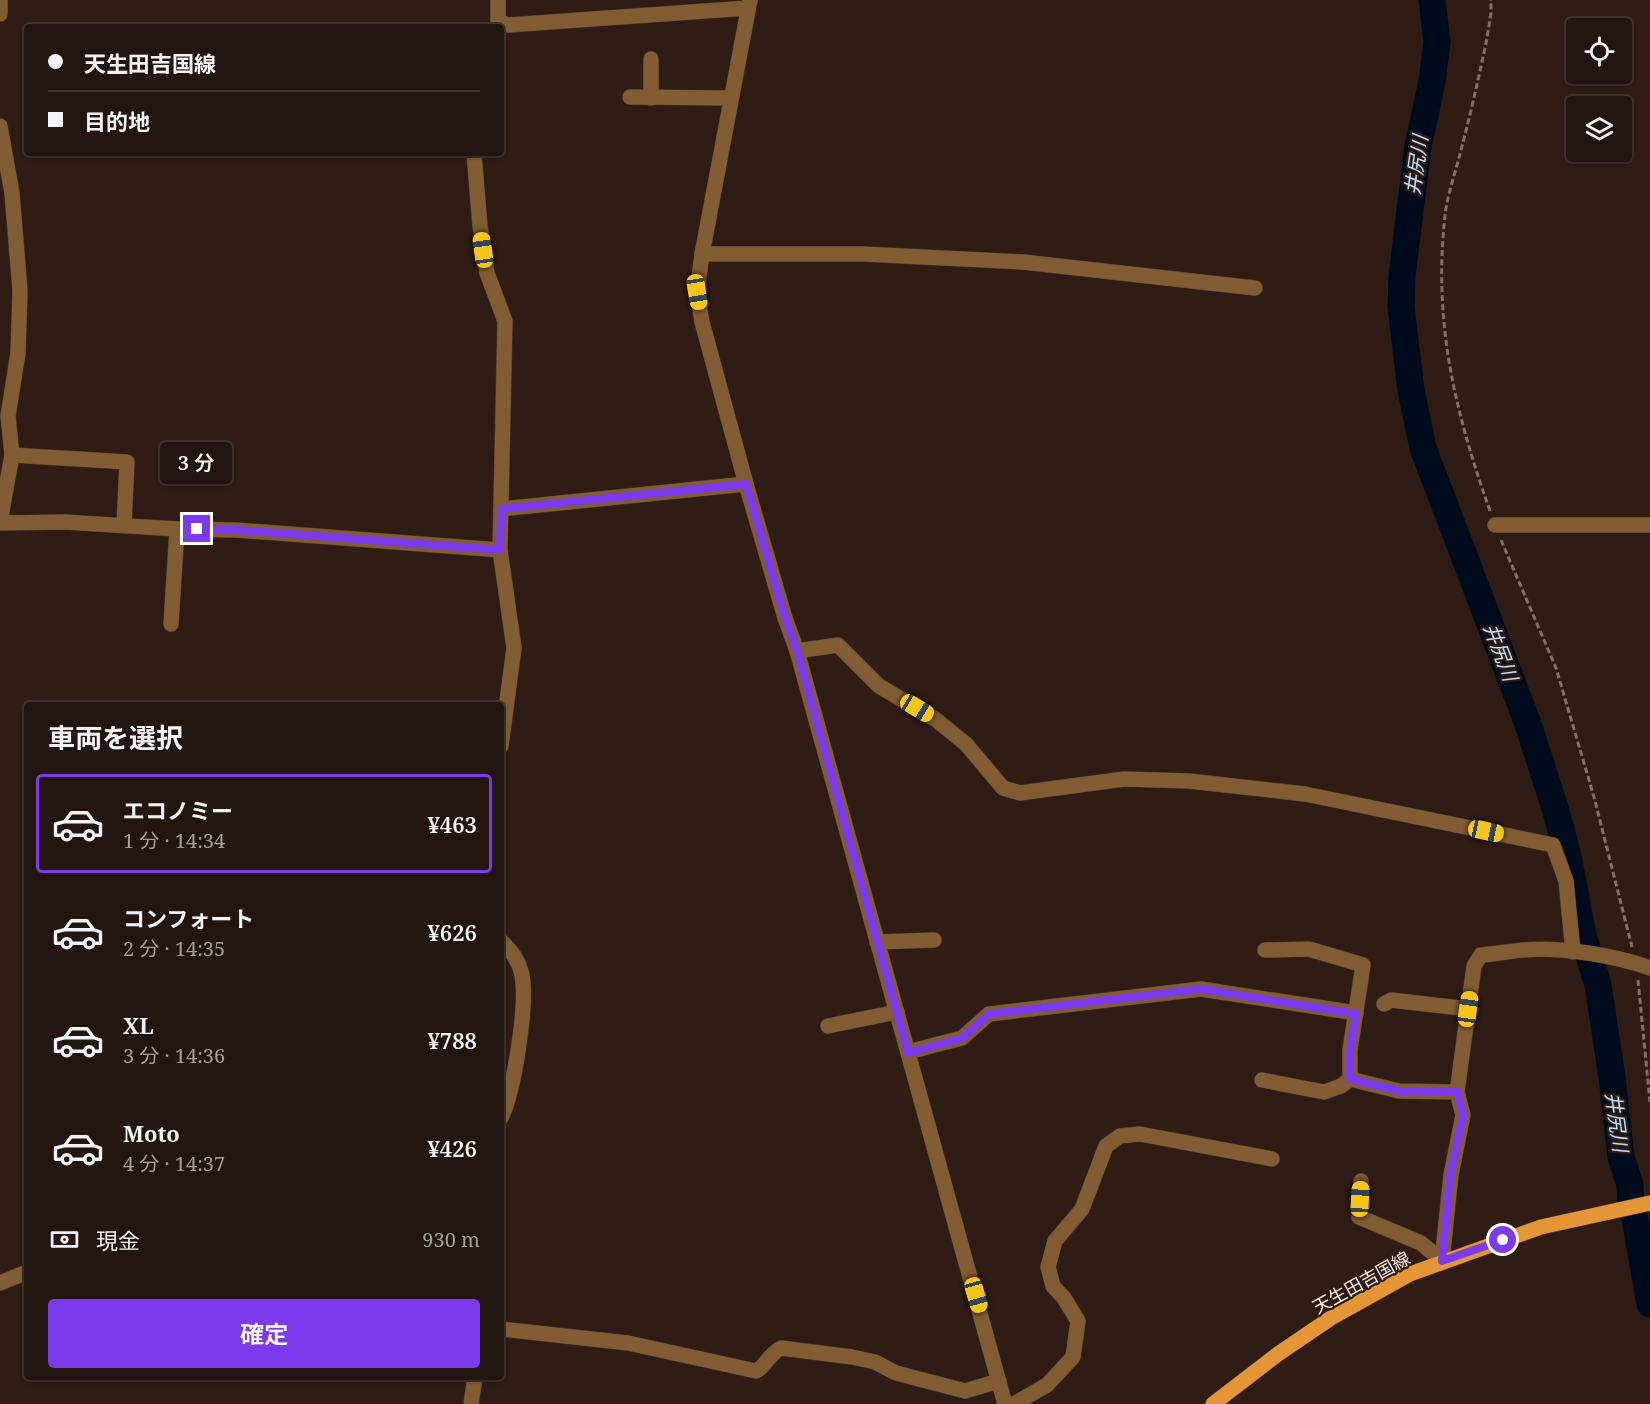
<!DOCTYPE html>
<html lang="ja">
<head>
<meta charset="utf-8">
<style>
  body { margin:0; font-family:"Noto Serif","Noto Sans JP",serif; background:#2f221d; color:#f1f3f6; height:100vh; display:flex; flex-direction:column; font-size:22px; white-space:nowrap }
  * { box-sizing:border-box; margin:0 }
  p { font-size:20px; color:#a39f9e }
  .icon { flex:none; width:33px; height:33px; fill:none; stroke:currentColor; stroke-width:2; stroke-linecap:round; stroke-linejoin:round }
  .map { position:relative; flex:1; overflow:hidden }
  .panel { position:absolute; left:24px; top:702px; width:480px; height:678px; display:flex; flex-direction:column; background:#23150f; border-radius:6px; box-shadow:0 2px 4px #0004,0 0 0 2px #40342f }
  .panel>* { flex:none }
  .hud { position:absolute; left:24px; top:24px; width:480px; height:132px; border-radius:6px; box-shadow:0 2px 4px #0004,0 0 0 2px #40342f; display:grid; align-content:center; height:132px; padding:0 24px; background:#23150f }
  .tools { position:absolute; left:1566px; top:18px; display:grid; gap:12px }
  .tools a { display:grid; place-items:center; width:66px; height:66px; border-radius:6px; background:#23150f; box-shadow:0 2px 4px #0004,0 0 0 2px #40342f; font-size:30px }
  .end { position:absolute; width:27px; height:27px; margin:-14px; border:8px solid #7c3aed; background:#fff; box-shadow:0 0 0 3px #fff }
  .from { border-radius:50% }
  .bubble { position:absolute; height:42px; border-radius:6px; background:#23150f; box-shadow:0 2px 4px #0004,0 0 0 2px #40342f; font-size:20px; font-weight:600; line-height:42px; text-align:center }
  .car { position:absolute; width:18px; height:36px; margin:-18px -9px; border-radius:8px; box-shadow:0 0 4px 2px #0007; background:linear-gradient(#f5c518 24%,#345 0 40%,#f5c518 0 76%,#345 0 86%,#f5c518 0) }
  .hud b { display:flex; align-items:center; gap:21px; height:57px; font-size:22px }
  .hud b+b { border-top:2px solid #40342f }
  .hud i { width:15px; height:15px; background:#f1f3f6 }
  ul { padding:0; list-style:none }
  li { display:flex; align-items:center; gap:18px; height:99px; margin:0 12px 9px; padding:0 12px; border:3px solid transparent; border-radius:6px }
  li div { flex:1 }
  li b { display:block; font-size:22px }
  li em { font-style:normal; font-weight:600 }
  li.selected { border-color:#7c3aed }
  li>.icon { width:54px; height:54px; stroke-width:1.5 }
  h2 { padding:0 24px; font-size:27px; line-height:72px }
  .pay { display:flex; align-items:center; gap:15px; height:66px; padding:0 24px; font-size:22px }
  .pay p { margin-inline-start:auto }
  .action { display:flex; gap:12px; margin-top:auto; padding:12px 24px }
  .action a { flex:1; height:69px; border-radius:6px; background:#7c3aed; color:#fff; font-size:24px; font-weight:600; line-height:69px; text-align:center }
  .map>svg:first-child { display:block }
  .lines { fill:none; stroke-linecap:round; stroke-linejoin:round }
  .river { stroke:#000b1b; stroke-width:27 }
  .minor-casing { stroke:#4b3931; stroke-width:16 }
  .major-casing { stroke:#4b3931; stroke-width:16 }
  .path { stroke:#807068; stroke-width:3; stroke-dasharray:6 3; stroke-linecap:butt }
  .minor { stroke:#825c33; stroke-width:15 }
  .major { stroke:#e49535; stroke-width:15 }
  .route { stroke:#7c3aed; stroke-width:8 }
  .labels { text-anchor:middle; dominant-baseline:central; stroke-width:4.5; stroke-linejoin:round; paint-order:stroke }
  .street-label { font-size:18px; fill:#f7eae4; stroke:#2f1c14 }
  .water-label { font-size:20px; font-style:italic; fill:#bee1fe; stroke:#2f1c14 }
</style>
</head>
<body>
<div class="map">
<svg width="1650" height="1404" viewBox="0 0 1650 1404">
  <rect width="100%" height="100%" fill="#2f1c14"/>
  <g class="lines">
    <!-- river -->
    <polyline class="river" points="1432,0 1437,42 1432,82 1418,146 1402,276 1401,307 1411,390 1423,448 1528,724 1555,808 1568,856 1583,935 1598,985 1612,1077 1621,1157 1630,1185 1631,1210 1634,1213 1650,1304"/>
    <!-- minor casing -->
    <g class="minor-casing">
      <g id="minor">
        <polyline points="750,0 702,254 697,292 702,322 746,484 785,618 797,651 1005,1404"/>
        <polyline points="0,14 0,0"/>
        <polyline points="498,21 508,25 748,8"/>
        <polyline points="498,21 498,0"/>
        <polyline points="630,97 731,98"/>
        <polyline points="651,98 651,59"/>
        <polyline points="0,126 12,193 20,290 18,353 8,416 12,455 0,522"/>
        <polyline points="474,153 480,226 487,273 505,321 500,550 514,648 501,746"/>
        <polyline points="702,254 863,254 1023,262 1255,288"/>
        <polyline points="12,455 127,462 124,525"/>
        <polyline points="501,509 746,484"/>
        <polyline points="0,523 65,522 177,529 237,530 500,550"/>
        <polyline points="1495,525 1650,525"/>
        <polyline points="171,624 177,529"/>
        <polyline points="797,651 838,645 879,686 935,719 966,744 1003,788 1020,793 1124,779 1189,781 1305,794 1553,845 1566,881 1573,952"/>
        <path d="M501,941C510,949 518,960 521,971C529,999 514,1092 501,1118"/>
        <polyline points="877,942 934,940"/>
        <polyline points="1265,950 1309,949 1363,965 1350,1050 1350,1079 1399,1091 1457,1092"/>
        <polyline points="1384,1004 1391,1000 1469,1009"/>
        <polyline points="828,1026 897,1012"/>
        <polyline points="908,1052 962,1038 989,1014 1201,989 1356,1013"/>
        <polyline points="1262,1080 1324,1092 1341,1086 1350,1079"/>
        <polyline points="1361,1181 1359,1217 1421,1243 1442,1261"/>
        <path d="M1442,1261L1451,1175L1463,1115L1457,1092L1474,966L1481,955C1495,954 1510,951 1524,950C1562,947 1614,955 1650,968"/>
        <polyline points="0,1283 27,1272"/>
        <path d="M501,1329L628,1343L756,1371C766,1366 768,1355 781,1348L852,1357L875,1362L896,1373L965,1391L999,1381"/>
        <polyline points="471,1404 475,1377"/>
        <polyline points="1014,1404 1047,1385 1073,1357 1078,1321 1064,1298 1053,1286 1048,1267 1055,1241 1082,1209 1106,1146 1120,1136 1140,1134 1272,1159"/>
      </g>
    </g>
    <!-- major casing -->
    <g class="major-casing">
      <polyline id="major" points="1213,1404 1278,1354 1331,1318 1410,1274 1541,1227 1650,1203"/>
    </g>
    <!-- path -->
    <g class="path">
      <path d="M1490,511C1455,412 1433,322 1445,216C1447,196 1455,174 1460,154C1470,116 1479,77 1487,38L1491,13V0"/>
      <polyline points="1501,540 1556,668 1594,797 1632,947"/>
      <polyline points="1638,980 1650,1102"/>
    </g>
    <!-- minor -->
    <use href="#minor" class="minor"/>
    <!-- major -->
    <use href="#major" class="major"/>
  </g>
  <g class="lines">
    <!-- route -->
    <polyline class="route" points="197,529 237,530 500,550 501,509 746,484 785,618 797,651 908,1053 962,1038 989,1014 1201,989 1356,1014 1350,1050 1350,1079 1399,1091 1457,1092 1463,1115 1450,1175 1442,1261 1503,1240"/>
  </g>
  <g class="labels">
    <!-- street labels -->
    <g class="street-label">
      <text transform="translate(1361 1282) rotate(-29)">天生田吉国線</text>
    </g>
    <!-- water labels -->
    <g class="water-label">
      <text transform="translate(1416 165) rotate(-82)">井尻川</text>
      <text transform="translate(1501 652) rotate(69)">井尻川</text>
      <text transform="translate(1617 1122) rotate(82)">井尻川</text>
    </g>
  </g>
</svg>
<div class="tools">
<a><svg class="icon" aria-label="locate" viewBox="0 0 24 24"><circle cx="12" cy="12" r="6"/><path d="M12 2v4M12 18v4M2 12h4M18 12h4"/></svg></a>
<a><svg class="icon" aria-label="layers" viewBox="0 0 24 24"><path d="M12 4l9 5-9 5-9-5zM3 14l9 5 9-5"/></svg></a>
</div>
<i class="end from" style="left:1503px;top:1240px"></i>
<i class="end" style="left:197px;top:529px"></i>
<div class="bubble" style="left:160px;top:442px;width:72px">3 分</div>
<i class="car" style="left:483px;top:250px;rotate:352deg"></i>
<i class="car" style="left:697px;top:292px;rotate:171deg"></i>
<i class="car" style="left:917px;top:708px;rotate:121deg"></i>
<i class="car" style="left:1486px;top:831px;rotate:102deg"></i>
<i class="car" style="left:1468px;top:1009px;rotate:8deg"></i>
<i class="car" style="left:1360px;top:1199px;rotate:3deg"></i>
<i class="car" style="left:976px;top:1295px;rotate:164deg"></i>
<div class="hud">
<b><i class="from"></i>天生田吉国線</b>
<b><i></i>目的地</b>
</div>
<section class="panel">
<h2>車両を選択</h2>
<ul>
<li class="selected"><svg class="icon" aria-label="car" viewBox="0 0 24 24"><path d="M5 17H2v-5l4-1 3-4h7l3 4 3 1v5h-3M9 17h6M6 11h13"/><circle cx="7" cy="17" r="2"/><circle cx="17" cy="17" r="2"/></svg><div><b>エコノミー</b><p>1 分 · 14:34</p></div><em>¥463</em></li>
<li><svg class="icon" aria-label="car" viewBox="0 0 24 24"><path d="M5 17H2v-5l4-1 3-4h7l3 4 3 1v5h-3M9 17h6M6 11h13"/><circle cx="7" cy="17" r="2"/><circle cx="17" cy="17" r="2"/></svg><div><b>コンフォート</b><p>2 分 · 14:35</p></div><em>¥626</em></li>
<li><svg class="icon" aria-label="car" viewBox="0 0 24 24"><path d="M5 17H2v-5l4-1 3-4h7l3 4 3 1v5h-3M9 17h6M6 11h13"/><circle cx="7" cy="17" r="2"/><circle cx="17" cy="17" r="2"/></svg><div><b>XL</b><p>3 分 · 14:36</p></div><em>¥788</em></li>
<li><svg class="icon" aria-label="car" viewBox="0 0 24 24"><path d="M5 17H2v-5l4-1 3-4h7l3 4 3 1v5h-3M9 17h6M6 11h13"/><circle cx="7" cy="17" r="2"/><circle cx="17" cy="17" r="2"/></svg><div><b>Moto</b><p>4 分 · 14:37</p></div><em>¥426</em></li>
</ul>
<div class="pay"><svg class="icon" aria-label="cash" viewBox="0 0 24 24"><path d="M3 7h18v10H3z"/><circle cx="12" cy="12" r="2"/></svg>現金<p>930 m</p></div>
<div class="action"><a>確定</a></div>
</section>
</div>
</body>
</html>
